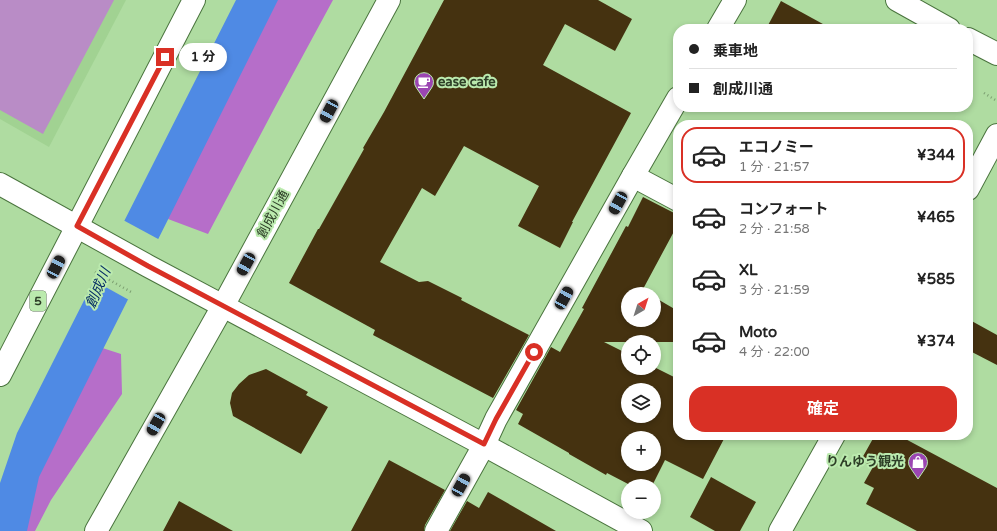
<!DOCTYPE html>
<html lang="ja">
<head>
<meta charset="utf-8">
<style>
  body { margin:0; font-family:"Varela Round","Noto Sans JP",sans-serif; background:#f2f2f2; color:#222; height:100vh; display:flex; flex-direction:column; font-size:15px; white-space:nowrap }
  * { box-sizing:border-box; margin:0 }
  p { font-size:13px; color:#767676 }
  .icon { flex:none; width:22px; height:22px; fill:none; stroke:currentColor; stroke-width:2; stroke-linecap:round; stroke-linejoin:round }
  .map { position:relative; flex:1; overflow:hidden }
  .sheet { position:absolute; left:673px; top:120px; width:300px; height:320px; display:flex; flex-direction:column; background:#fff; border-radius:16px; box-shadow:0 2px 6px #0003 }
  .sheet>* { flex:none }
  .banner { position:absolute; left:673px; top:24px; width:300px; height:88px; border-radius:16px; box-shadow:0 2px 6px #0003; display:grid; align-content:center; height:88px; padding:0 16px; background:#fff }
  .needle { width:26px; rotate:39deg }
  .tools { position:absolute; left:621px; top:287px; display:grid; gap:8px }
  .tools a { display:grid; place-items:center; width:40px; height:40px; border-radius:50%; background:#fff; box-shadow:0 2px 6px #0003; font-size:20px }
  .end { position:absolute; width:18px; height:18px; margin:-9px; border:5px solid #d93025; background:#fff; box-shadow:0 0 0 2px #fff }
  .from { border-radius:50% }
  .bubble { position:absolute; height:28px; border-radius:14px; background:#fff; box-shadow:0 2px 6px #0003; font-size:13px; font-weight:700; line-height:28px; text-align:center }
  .car { position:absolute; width:12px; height:24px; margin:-12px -6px; border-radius:5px; box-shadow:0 0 3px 1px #0007; background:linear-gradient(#222 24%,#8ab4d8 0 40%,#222 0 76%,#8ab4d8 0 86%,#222 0) }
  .banner b { display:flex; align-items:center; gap:14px; height:38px; font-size:15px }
  .banner b+b { border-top:1px solid #e0e0e0 }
  .banner i { width:10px; height:10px; background:#222 }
  ul { padding:7px 0 0; list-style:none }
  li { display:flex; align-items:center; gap:12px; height:56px; margin:0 8px 6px; padding:0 8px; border:2px solid transparent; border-radius:16px }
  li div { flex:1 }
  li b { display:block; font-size:15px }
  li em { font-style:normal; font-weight:700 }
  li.current { border-color:#d93025 }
  li>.icon { width:36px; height:36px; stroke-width:1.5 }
  .button { display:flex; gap:8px; margin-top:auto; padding:8px 16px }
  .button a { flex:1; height:46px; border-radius:16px; background:#d93025; color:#fff; font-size:16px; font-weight:700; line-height:46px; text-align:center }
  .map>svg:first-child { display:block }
  .built { fill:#a1d292 }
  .green { fill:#b98cc6 }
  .forest { fill:#b66ec9 }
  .water { fill:#4f8ae4 }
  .pier { fill:#afdca1 }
  .building { fill:#453210; fill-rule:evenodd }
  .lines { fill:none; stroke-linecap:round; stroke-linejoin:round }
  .minor-casing { stroke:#4a743e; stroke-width:24 }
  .highway-casing { stroke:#4a743e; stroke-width:24 }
  .path { stroke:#7c9f71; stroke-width:2.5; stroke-dasharray:1 3; stroke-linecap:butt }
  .minor { stroke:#fff; stroke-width:22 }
  .highway { stroke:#fff; stroke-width:22 }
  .route { stroke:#d93025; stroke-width:5 }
  .labels { text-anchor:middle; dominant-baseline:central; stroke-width:4; stroke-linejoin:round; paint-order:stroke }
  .shield { fill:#bbeaae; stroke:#587250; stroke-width:1 }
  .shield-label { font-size:12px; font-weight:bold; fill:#2d3f27 }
  .poi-label { font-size:13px; font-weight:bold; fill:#2d3f27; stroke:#bbeaae; text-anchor:start }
  .street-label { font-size:13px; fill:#2d3f27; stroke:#bbeaae }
  .water-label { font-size:14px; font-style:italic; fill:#052c64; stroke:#bbeaae }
</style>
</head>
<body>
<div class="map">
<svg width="997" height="531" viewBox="0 0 997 531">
  <rect width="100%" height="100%" fill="#afdca1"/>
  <!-- built -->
  <polygon class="built" points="0,0 126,0 49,147 0,119"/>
  <!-- green -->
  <polygon class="green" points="0,0 114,0 43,134 0,110"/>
  <!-- forest -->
  <g class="forest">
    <polygon points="245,0 333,0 274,109 208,234 168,219 188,111"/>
    <polygon points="90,344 121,354 122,394 51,500 35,531 0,531 0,501"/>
  </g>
  <!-- water -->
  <polygon class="water" points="236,0 278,0 39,477 27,531 0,531 0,483 17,433"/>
  <!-- pier -->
  <polygon class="pier" points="123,220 160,240 129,300 93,280"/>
  <!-- building -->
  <g class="building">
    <polygon points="444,0 598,0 632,19 615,51 565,24 543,65 631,113 572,222 573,222 560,248 518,226 539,186 464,146 435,196 422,188 380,262 419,282 428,281 462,298 461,300 529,335 493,398 373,335 375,330 289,283 318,229 319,229 364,149 363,148 384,112"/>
    <polygon points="781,1 832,29 766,29"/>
    <path d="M643,197L678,215V224L642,291L648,294H628V320H654V297L678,311V342H604L628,354V368L654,367L678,379V435H726L703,479L665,460L652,486H632L607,473L606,475L569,454V453L518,424L523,414L516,410L551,347L560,352L584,309L582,308L626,226L628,227ZM628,390H654V416H628ZM628,438H654V464H628Z"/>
    <polygon points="968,319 997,335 997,365 968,350"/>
    <polygon points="266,369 308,392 306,395 328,407 301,454 233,416 230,403 232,393 239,384 249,375"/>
    <polygon points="875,435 898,435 997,488 997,531 917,531 866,504 874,488 864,483 873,467 861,460"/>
    <polygon points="389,460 445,490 425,525 424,531 351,531"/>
    <polygon points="711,477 756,502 740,531 715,531 690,517"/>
    <polygon points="488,492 556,531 450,531 467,501 479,508"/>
    <polygon points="179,501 233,531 163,531"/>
  </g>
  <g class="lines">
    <!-- minor casing -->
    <g class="minor-casing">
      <g id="minor">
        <polyline points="897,0 949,29"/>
        <polyline points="718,29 735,0"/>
        <polyline points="968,39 997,54"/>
        <polyline points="633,176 678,200"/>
        <polyline points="0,184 148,266 484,445 641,531"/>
        <polyline points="968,189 997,135"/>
        <polyline points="436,531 484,445 496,419 633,176 678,98"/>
        <polyline points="780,531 834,435"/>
      </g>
    </g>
    <!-- highway casing -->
    <g class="highway-casing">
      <g id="highway">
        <polyline points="0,375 194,0"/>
        <polyline points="96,531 223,306 389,0"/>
      </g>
    </g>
    <!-- path -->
    <g class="path">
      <polyline points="984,93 997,101"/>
      <polyline points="95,272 133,293"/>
    </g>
    <!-- minor -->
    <use href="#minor" class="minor"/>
    <!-- highway -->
    <use href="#highway" class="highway"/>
  </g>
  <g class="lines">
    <!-- route -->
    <polyline class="route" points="165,57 77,226 148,266 484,444 496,419 534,352"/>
  </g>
  <!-- icons -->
  <defs>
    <g id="cafe-pin" transform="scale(1)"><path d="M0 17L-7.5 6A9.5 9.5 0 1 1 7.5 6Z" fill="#9b45b2" stroke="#bbeaae"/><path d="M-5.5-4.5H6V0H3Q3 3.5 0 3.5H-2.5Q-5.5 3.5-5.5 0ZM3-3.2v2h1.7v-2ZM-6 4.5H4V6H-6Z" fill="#fff"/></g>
    <g id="shop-pin" transform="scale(1)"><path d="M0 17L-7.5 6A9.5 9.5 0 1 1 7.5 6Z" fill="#9b45b2" stroke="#bbeaae"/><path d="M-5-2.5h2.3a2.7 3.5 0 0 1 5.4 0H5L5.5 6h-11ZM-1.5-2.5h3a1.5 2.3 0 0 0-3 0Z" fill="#fff"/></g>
  </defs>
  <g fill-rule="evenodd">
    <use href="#cafe-pin" x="424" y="82"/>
    <use href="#shop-pin" x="918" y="462"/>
  </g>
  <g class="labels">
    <!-- shield labels -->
    <rect class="shield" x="30" y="291" width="16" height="20" rx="3"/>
    <g class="shield-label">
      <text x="38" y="301">5</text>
    </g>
    <!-- poi labels -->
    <g class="poi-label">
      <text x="438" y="82">ease cafe</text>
      <text x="904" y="462" text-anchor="end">りんゆう観光</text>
    </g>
    <!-- street labels -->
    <g class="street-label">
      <text transform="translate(273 214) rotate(-62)">創成川通</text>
    </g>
    <!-- water labels -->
    <g class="water-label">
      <text transform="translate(98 288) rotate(-67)">創成川</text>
    </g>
  </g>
</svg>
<div class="tools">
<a><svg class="needle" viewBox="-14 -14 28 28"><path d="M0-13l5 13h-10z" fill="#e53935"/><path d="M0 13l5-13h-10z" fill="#767676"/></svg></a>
<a><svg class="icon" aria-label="locate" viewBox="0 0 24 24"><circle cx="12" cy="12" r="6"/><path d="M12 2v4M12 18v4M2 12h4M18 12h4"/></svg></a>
<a><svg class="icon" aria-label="layers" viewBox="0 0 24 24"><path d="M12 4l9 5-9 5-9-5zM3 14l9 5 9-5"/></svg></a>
<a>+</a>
<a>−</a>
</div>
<i class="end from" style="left:534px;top:352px"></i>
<i class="end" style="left:165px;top:57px"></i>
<div class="bubble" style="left:179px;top:43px;width:48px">1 分</div>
<i class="car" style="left:329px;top:111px;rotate:208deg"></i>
<i class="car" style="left:618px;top:203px;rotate:209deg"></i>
<i class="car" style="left:246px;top:264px;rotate:209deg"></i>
<i class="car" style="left:56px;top:267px;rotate:27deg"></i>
<i class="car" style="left:564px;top:298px;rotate:29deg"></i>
<i class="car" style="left:156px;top:424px;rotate:210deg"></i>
<i class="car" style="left:461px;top:485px;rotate:29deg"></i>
<div class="banner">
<b><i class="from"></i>乗車地</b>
<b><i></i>創成川通</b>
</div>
<section class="sheet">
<ul>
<li class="current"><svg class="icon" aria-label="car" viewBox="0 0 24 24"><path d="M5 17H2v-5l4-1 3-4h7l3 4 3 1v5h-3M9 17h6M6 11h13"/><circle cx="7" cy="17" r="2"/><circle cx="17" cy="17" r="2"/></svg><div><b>エコノミー</b><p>1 分 · 21:57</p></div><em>¥344</em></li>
<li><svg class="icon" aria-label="car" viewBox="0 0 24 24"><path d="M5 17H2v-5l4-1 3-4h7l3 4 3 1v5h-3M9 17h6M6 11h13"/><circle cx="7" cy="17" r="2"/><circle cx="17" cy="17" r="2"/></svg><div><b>コンフォート</b><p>2 分 · 21:58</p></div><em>¥465</em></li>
<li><svg class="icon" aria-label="car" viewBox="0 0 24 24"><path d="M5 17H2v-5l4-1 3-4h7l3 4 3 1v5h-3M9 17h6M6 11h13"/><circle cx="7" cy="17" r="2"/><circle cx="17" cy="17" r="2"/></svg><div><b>XL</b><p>3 分 · 21:59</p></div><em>¥585</em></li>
<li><svg class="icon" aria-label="car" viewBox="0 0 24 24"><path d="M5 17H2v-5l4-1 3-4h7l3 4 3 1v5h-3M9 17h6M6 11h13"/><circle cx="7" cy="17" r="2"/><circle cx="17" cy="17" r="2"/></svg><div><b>Moto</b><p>4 分 · 22:00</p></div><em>¥374</em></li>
</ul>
<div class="button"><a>確定</a></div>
</section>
</div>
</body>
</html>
